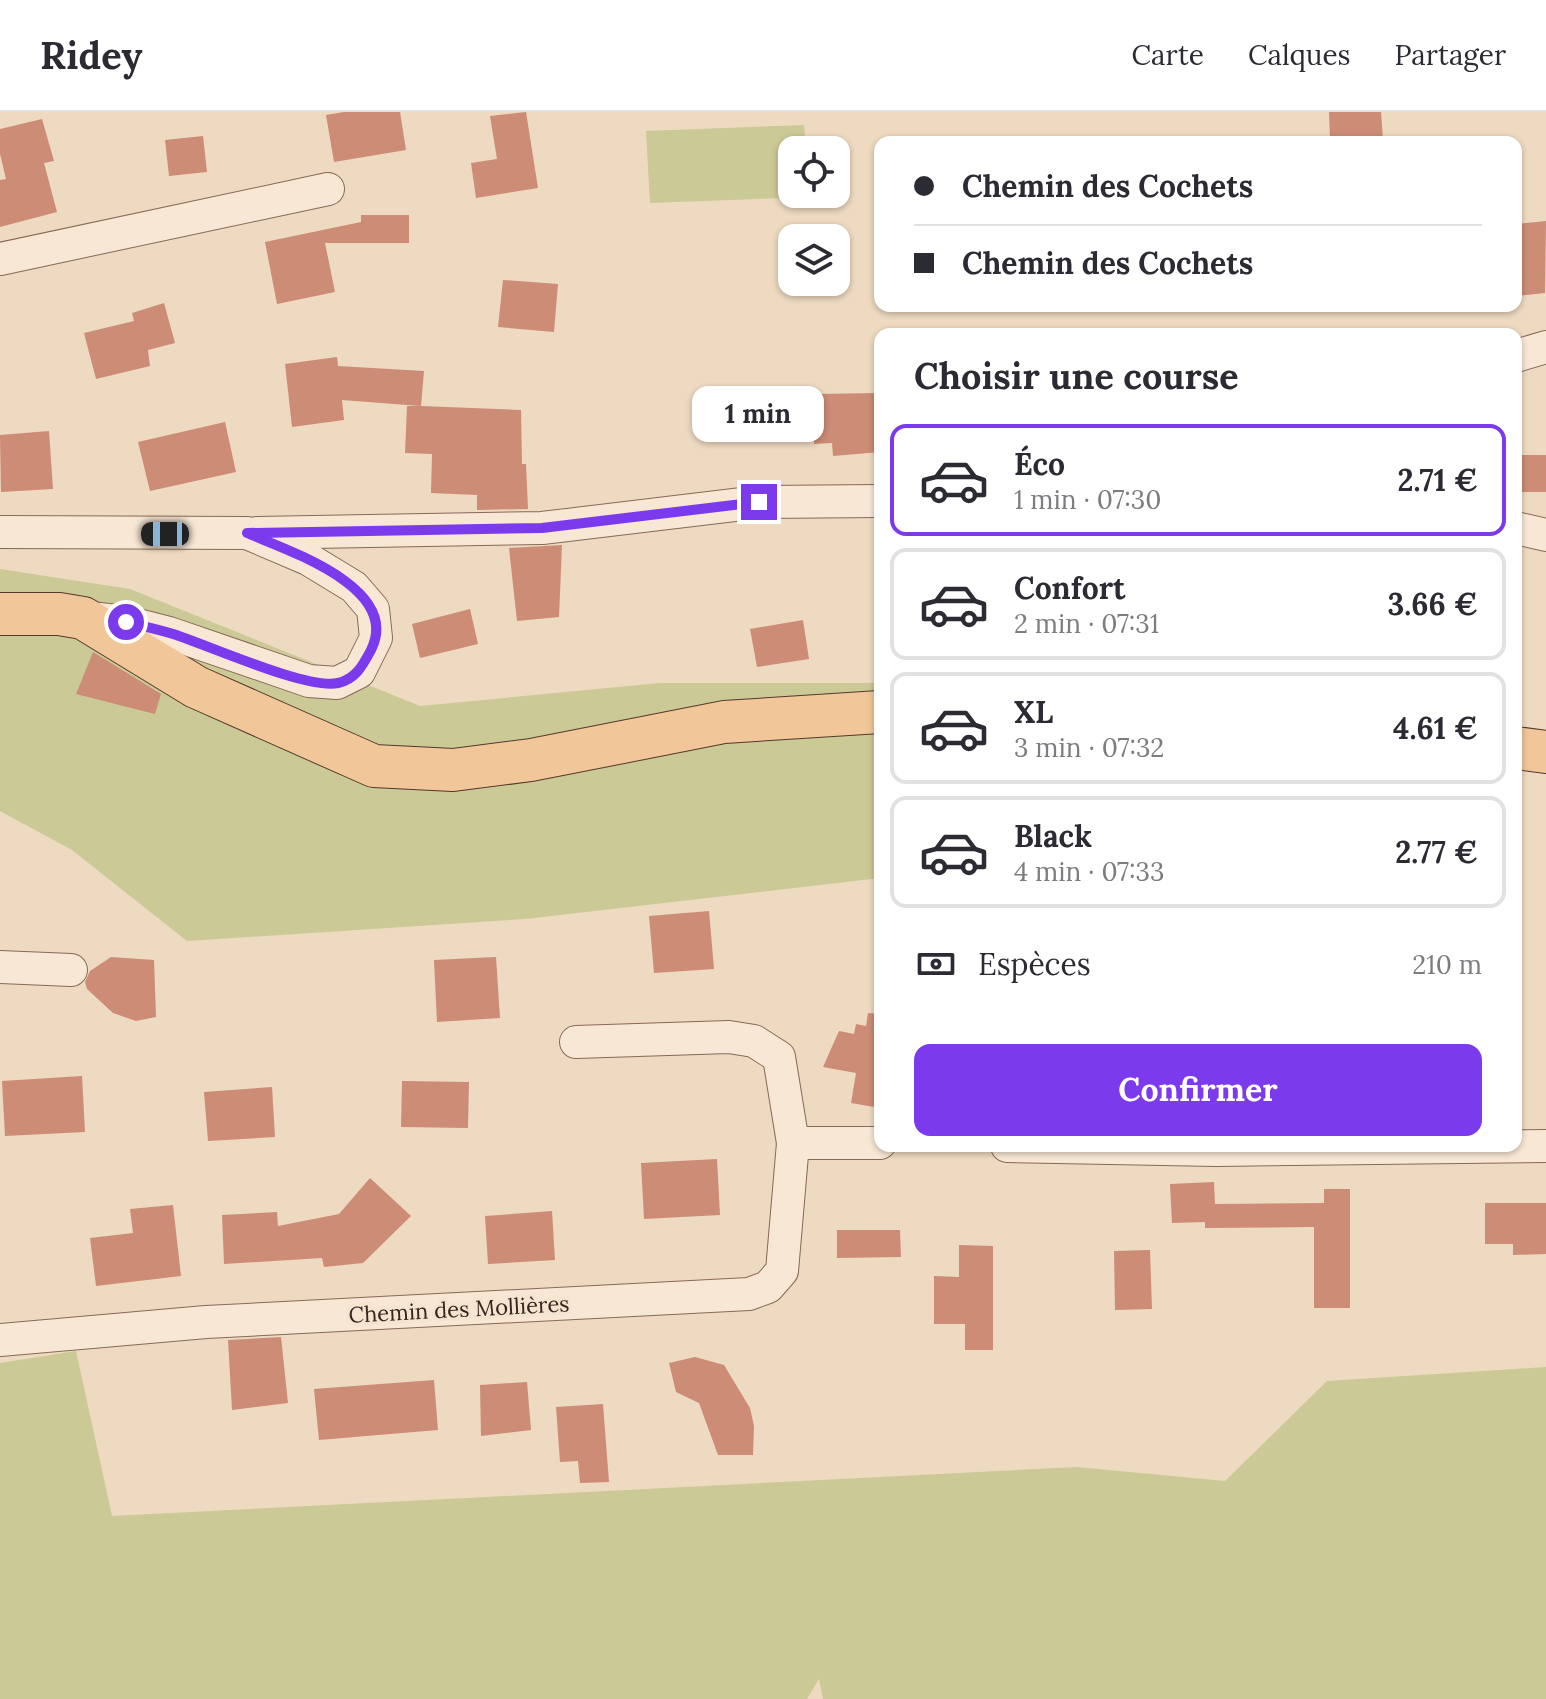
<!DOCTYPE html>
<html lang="fr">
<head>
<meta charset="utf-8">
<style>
  body { margin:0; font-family:Lora,serif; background:#f7f7f7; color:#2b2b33; height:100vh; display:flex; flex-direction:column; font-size:30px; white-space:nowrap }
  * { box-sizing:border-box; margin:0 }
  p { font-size:26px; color:#7c7c81 }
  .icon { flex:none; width:44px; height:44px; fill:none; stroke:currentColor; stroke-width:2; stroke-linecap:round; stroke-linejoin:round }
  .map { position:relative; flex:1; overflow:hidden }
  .sheet { position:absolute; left:874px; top:216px; width:648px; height:824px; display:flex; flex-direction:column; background:#fff; border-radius:16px; box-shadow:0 2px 6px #0004 }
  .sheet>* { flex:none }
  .top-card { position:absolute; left:874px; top:24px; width:648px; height:176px; border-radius:16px; box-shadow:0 2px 6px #0004; display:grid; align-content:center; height:176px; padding:0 40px; background:#fff }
  .buttons { position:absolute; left:778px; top:24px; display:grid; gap:16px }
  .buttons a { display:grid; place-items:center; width:72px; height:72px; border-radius:16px; background:#fff; box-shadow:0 2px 6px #0004; font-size:40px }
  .end { position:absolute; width:36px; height:36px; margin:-18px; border:10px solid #7c3aed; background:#fff; box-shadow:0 0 0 4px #fff }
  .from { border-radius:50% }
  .bubble { position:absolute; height:56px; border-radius:16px; background:#fff; box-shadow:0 2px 6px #0004; font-size:26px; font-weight:800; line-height:56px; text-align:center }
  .car { position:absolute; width:24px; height:48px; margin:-24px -12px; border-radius:10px; box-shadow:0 0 6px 2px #0007; background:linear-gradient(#222 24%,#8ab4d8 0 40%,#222 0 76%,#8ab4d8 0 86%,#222 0) }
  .top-card b { display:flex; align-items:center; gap:28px; height:76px; font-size:30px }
  .top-card b+b { border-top:2px solid #e1e1e2 }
  .top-card i { width:20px; height:20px; background:#2b2b33 }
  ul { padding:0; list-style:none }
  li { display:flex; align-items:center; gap:24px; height:112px; margin:0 16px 12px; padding:0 24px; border:4px solid #e1e1e2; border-radius:16px }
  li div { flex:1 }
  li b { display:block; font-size:30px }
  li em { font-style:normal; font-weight:800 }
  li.on { border-color:#7c3aed }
  li>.icon { width:72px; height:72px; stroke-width:1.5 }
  h2 { padding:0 40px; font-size:36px; line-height:96px }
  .pay { display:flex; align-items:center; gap:20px; height:88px; padding:0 40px; font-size:30px }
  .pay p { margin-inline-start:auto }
  .action { display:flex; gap:16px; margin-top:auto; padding:16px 40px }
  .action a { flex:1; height:92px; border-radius:16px; background:#7c3aed; color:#fff; font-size:32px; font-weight:800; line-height:92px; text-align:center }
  header { display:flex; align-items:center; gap:48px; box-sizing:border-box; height:112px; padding:0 40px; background:#fff; border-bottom:2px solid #e1e1e2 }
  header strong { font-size:38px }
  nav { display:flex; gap:44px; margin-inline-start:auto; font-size:28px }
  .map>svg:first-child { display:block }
  .green { fill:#cbc995 }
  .building { fill:#cc8c76 }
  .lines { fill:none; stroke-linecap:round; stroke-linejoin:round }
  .minor-casing { stroke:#876958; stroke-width:34 }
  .major-casing { stroke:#54392d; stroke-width:44 }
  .minor { stroke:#f8e7d4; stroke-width:32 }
  .major { stroke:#f1c698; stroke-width:42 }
  .route { stroke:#7c3aed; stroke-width:10 }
  .labels { text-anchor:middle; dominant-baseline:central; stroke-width:7; stroke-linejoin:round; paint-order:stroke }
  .street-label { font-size:22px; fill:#36251d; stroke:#f5e4d0 }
</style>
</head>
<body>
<header>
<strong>Ridey</strong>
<nav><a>Carte</a><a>Calques</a><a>Partager</a></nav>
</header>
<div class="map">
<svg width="1546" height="1587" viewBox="0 0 1546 1587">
  <rect width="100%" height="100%" fill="#eed9c1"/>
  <!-- green -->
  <g class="green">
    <polygon points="804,13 806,38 792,38 792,82 809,82 809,85 650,91 646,19"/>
    <polygon points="0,457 130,477 420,594 660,571 880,571 880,766 525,807 187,829 72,738 0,699"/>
    <polygon points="76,1239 112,1404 1077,1355 1225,1369 1327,1269 1546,1255 1546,1587 823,1587 819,1567 807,1587 0,1587 0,1251"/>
  </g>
  <!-- building -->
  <g class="building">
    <polygon points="344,0 400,0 406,38 334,50 326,3"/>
    <polygon points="526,0 538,76 476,86 471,51 497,47 490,4"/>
    <polygon points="1329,0 1381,0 1383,27 1378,27 1378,30 1330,28"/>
    <polygon points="42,7 54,49 44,51 57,100 0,115 0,68 6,67 0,42 0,17"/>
    <polygon points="203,24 207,60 169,64 165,28"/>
    <polygon points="361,103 409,103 409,131 325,131 335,180 277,192 265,130 361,110"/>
    <polygon points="1546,109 1545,181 1516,184 1516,112"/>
    <polygon points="503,168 558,172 554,220 498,215"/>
    <polygon points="164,191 175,231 148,238 150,254 96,267 84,221 134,209 132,201"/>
    <polygon points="337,245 338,254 424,259 421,294 521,298 522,352 526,352 528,397 477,398 477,383 431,381 432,342 405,341 407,294 420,294 342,288 344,308 292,315 285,252"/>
    <polygon points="880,281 880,340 833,344 832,331 814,332 814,282"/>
    <polygon points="225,310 236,360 150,379 138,330"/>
    <polygon points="49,319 53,377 1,380 0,323"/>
    <rect x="1516" y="343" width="30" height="37"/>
    <polygon points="562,433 559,505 517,509 509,436"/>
    <polygon points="470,497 478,532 420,546 412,512"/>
    <polygon points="803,508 809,547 757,555 750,517"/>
    <polygon points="93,540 161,582 155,602 76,582"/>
    <polygon points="709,799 714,857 654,861 649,804"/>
    <polygon points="111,845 154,848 156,905 136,909 113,901 87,877 85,870 90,859"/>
    <polygon points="496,845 500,906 437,910 434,848"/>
    <polygon points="868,901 880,902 880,996 851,991 856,961 823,955 839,919 854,922 856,912 866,914"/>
    <polygon points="82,964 85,1020 5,1024 2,969"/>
    <polygon points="402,969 469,970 468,1016 401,1015"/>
    <polygon points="272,975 275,1025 208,1029 204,980"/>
    <polygon points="717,1047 720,1103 644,1107 641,1051"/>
    <polygon points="370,1066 411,1104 363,1151 324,1155 322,1146 224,1152 222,1103 277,1100 278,1114 339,1102"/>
    <polygon points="1214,1070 1215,1092 1324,1091 1324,1077 1350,1077 1350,1196 1314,1196 1314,1115 1205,1116 1205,1110 1172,1111 1170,1072"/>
    <polygon points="1485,1091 1546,1091 1546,1142 1513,1143 1513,1132 1485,1132"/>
    <polygon points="173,1093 181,1164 96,1174 90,1126 133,1121 130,1097"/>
    <polygon points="552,1099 555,1148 488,1152 485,1104"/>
    <polygon points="837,1118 900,1118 901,1145 837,1146"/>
    <polygon points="959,1133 993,1134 993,1238 965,1238 965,1212 934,1212 934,1164 959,1165"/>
    <polygon points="1150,1138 1152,1197 1115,1198 1114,1139"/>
    <polygon points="281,1225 288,1291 232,1298 228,1228"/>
    <polygon points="695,1245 724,1253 750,1296 754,1314 753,1343 718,1343 699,1291 676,1280 669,1251"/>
    <polygon points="434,1268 438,1318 319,1328 314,1277"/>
    <polygon points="527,1270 531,1318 481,1324 480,1273"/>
    <polygon points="603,1292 609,1370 580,1371 578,1349 560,1350 556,1295"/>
  </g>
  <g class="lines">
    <!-- minor casing -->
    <g class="minor-casing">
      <g id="minor">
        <polyline points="0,147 328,77"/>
        <polyline points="1516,244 1546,235"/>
        <polyline points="1516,416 1546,423"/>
        <polyline points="0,420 247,421 308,447 354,475 373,497 376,526 359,560 337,571 309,569 169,521 126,510 90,506"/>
        <polyline points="257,421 542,416 759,390 880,389"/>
        <polyline points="0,855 71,858"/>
        <polyline points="576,930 729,925 754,929 779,945 793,1031"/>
        <polyline points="1007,1034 1216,1038 1546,1034"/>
        <polyline points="0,1228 206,1210 749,1182 768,1175 782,1159 793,1031 880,1031"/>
      </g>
    </g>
    <!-- major casing -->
    <g class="major-casing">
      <g id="major">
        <polyline points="0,502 59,502 83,506 196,575 374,654 453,658 531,648 724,610 880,600"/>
        <polyline points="1516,636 1546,640"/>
      </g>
    </g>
    <!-- minor -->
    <use href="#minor" class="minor"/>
    <!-- major -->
    <use href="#major" class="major"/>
  </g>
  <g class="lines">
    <!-- route -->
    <path class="route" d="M126,510C142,514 158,517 173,522C208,533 307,578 338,571C356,567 363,553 371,538C402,476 289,439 247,421L542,416L759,390"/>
  </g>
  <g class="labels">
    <!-- street labels -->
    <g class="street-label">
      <text transform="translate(459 1197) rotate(-3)">Chemin des Mollières</text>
    </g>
  </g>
</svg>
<div class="buttons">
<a><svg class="icon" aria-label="locate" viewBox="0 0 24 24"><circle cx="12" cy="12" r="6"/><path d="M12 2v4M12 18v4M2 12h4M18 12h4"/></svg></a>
<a><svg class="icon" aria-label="layers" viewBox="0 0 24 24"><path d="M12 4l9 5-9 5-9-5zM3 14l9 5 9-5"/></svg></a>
</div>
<i class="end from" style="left:126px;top:510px"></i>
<i class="end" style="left:759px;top:390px"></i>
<div class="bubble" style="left:692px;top:274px;width:132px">1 min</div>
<i class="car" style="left:165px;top:422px;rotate:270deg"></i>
<div class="top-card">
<b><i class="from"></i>Chemin des Cochets</b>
<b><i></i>Chemin des Cochets</b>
</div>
<section class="sheet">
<h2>Choisir une course</h2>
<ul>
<li class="on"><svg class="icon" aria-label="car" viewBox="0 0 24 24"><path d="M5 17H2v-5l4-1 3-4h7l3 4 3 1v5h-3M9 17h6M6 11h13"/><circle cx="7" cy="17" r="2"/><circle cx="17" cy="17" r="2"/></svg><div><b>Éco</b><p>1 min · 07:30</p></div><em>2.71 €</em></li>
<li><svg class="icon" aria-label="car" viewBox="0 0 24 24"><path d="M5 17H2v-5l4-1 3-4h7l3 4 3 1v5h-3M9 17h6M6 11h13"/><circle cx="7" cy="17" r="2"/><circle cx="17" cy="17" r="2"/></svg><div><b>Confort</b><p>2 min · 07:31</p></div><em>3.66 €</em></li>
<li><svg class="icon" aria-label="car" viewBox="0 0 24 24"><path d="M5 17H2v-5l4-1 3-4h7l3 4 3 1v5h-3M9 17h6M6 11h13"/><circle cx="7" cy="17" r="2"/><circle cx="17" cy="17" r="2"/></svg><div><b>XL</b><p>3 min · 07:32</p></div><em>4.61 €</em></li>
<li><svg class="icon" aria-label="car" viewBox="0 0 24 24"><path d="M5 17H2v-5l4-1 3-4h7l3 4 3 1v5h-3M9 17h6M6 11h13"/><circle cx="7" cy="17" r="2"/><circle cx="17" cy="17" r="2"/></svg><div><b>Black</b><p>4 min · 07:33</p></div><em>2.77 €</em></li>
</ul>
<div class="pay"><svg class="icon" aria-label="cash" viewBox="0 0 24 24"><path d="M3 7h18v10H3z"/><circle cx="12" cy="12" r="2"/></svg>Espèces<p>210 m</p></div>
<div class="action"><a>Confirmer</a></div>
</section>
</div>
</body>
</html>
